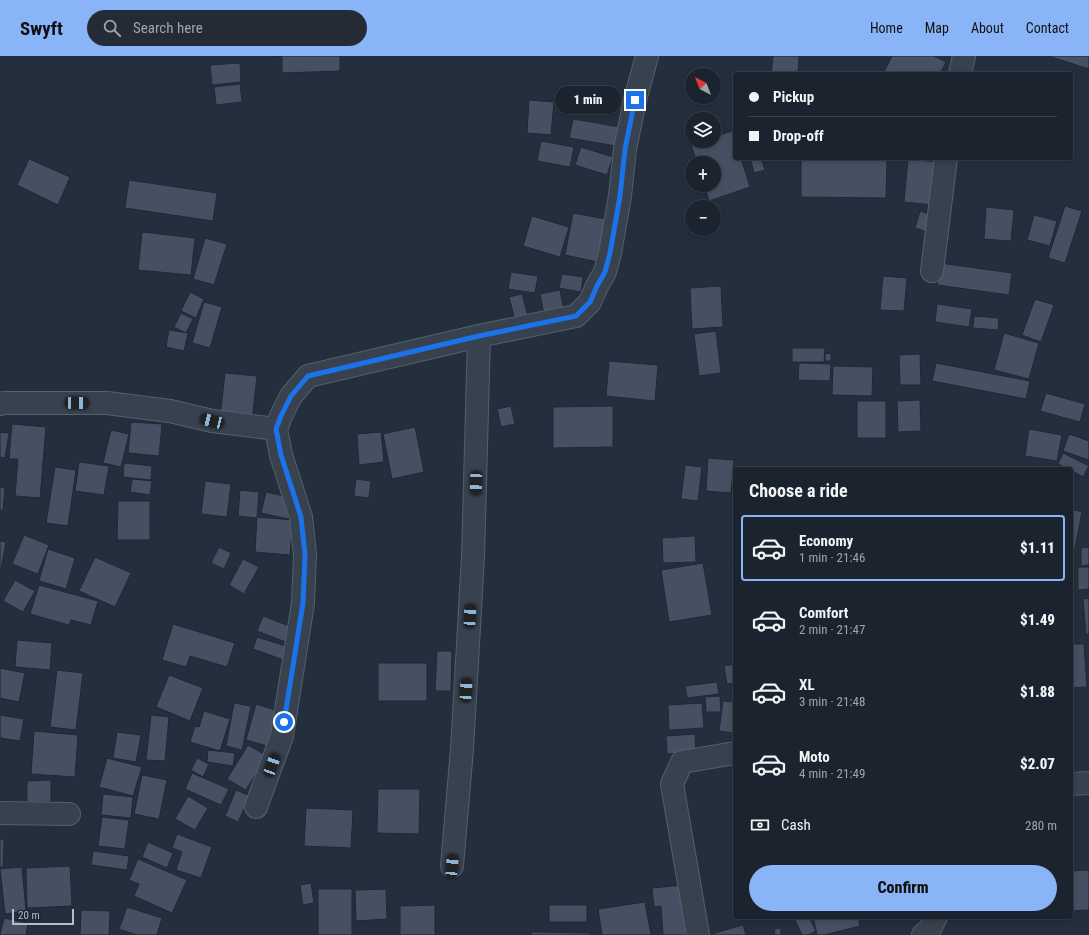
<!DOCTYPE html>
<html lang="en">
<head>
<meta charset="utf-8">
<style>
  body { margin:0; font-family:"Roboto Condensed",sans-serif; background:#242b36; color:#f1f3f6; height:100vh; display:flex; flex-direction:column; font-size:15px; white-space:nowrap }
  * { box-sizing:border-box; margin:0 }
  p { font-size:13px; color:#a0a4aa }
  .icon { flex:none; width:22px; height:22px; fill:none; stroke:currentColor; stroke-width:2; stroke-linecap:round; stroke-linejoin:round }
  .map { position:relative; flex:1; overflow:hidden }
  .panel { position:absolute; left:733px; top:411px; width:340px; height:452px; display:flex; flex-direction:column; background:#1b232e; border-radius:4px; box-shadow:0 2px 6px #0003,0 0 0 1px #39404a }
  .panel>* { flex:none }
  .hud { position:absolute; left:733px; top:16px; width:340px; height:88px; border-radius:4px; box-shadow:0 2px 6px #0003,0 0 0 1px #39404a; display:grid; align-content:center; height:88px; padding:0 16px; background:#1b232e }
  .needle { width:26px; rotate:318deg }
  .buttons { position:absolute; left:685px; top:12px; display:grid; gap:8px }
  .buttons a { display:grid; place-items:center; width:36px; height:36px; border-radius:50%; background:#1b232e; box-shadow:0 2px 6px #0003,0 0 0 1px #39404a; font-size:20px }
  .scale { position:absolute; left:12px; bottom:10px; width:62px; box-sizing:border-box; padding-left:4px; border:2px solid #b4bcc9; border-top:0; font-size:11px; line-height:14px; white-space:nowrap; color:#b4bcc9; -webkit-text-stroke:3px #1d2633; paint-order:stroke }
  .end { position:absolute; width:18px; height:18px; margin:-9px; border:5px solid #1a73e8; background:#fff; box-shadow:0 0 0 2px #fff }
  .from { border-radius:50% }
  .bubble { position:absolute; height:28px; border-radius:14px; background:#1b232e; box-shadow:0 2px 6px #0003,0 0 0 1px #39404a; font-size:13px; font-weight:800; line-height:28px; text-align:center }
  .car { position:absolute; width:12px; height:24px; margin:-12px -6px; border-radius:5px; box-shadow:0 0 3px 1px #0007; background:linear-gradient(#222 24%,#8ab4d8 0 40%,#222 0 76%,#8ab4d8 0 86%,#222 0) }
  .hud b { display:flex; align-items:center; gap:14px; height:38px; font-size:15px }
  .hud b+b { border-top:1px solid #39404a }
  .hud i { width:10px; height:10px; background:#f1f3f6 }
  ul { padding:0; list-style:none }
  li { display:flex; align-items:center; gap:12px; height:66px; margin:0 8px 6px; padding:0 8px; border:2px solid transparent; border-radius:4px }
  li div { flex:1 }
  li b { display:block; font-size:15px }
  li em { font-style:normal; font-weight:800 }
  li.selected { border-color:#8ab4f8 }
  li>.icon { width:36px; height:36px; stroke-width:1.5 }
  h2 { padding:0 16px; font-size:18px; line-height:48px }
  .pay { display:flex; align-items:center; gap:10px; height:44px; padding:0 16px; font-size:15px }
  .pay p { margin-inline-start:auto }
  .cta { display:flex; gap:8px; margin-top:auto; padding:8px 16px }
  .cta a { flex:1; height:46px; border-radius:24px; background:#8ab4f8; color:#111; font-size:16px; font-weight:800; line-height:46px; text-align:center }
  header { display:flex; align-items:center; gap:24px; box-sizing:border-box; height:56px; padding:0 20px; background:#8ab4f8; color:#111 }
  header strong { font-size:19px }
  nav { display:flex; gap:22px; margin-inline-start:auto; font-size:14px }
  .search { width:280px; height:36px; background:#242b36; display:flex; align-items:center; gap:10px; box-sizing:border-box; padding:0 14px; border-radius:22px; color:#a0a4aa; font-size:15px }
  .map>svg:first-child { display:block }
  .building { fill:#455162; stroke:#1f2835 }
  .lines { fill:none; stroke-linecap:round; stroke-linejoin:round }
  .minor-casing { stroke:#565f6c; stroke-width:24 }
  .minor { stroke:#38414e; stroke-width:22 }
  .route { stroke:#1a73e8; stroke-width:5 }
</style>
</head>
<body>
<header>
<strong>Swyft</strong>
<div class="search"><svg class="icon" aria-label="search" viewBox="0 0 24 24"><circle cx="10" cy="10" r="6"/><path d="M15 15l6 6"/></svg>Search here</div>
<nav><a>Home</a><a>Map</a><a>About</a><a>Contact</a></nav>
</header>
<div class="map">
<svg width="1089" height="879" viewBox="0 0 1089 879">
  <rect width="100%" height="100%" fill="#242f3e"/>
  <!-- building -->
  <g class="building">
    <polygon points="271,0 340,0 340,15 282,17 282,0"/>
    <polygon points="773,0 799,0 798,18 771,18"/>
    <polygon points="892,0 934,0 946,6 940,18 883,18"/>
    <polygon points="1048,0 1089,0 1089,13"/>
    <polygon points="240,7 241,26 212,29 210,9"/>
    <polygon points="240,28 242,46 216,49 214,31"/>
    <polygon points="529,44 554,46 551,79 527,77"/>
    <polygon points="573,63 620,71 616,90 569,82"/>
    <polygon points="735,74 735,102 741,102 750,131 709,145 704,129 714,129 714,107 697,107 691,88 701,85 714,85 714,81"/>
    <polygon points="541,85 574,91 570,111 537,105"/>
    <polygon points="581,91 613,101 607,119 575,109"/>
    <polygon points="750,102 761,102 765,114 754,117"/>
    <polygon points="801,102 887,102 886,142 801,141"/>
    <polygon points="29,103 70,121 58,149 17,129"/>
    <polygon points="908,103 938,106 933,149 904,146"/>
    <polygon points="129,124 217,137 213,165 125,152"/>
    <polygon points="1065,150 1082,155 1065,207 1048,202"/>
    <polygon points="986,151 1014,154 1011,185 984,183"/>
    <polygon points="920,155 932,159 928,176 915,172"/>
    <polygon points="573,157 606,163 598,206 565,199"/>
    <polygon points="1034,159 1057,165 1050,190 1027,184"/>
    <polygon points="532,160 569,171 560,201 523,190"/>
    <polygon points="142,176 195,182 191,219 138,214"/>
    <polygon points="205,182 227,188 214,229 193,223"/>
    <polygon points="940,207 1012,217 1009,239 937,229"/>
    <polygon points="511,216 538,220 535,237 508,233"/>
    <polygon points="562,218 583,221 581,236 559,232"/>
    <polygon points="883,220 907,222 904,255 880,254"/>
    <polygon points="721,230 723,271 692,273 690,232"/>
    <polygon points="560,234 564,254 544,258 540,238"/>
    <polygon points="190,236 204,243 196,262 181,255"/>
    <polygon points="522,238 528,260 515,264 509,241"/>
    <polygon points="1035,243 1054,249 1041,286 1022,279"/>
    <polygon points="204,246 222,251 210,292 192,287"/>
    <polygon points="937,248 972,253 969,271 935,266"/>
    <polygon points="181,257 193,263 186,277 174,271"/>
    <polygon points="974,260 999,262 998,274 973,272"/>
    <polygon points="169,274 188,277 184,295 166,291"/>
    <polygon points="716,275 721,317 699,320 694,278"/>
    <polygon points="1004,277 1039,287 1029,323 994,314"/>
    <polygon points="792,292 825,292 824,306 792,306"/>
    <polygon points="831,297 831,305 825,305 825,298"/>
    <polygon points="920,298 921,329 900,329 899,299"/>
    <polygon points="609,305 658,309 655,345 606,340"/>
    <polygon points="799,307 831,308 830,325 798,324"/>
    <polygon points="936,307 1030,325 1026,343 932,325"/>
    <polygon points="833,310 873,311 872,340 832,339"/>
    <polygon points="225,317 257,320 252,365 220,361"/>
    <polygon points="1046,337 1085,348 1080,366 1040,355"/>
    <polygon points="920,344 921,375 898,376 897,345"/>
    <rect x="857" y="345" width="29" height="37"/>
    <polygon points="511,350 515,368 501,371 497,353"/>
    <polygon points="613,350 613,391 553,392 553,351"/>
    <polygon points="131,366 162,368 159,400 128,397"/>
    <polygon points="12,368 46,371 40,442 15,440 18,403 9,403"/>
    <polygon points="415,371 424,416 392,423 383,378"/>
    <polygon points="1029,373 1062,379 1057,405 1025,400"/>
    <polygon points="111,374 129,378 121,411 103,407"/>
    <polygon points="0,376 9,377 5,402 0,401"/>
    <polygon points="381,376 384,406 359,409 357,378"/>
    <polygon points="1069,378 1089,385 1089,404 1063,395"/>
    <polygon points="1063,397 1089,410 1083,421 1071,414 1071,413 1068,413 1058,408"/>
    <polygon points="708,402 734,404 731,437 706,435"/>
    <polygon points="79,406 109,410 104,439 75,435"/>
    <polygon points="124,407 152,410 151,424 123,421"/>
    <polygon points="685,409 702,411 698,445 681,443"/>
    <polygon points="55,411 76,414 68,470 46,467"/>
    <rect x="742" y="411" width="26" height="2"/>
    <polygon points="132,423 152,425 150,439 130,436"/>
    <polygon points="356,423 371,425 369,442 354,440"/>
    <polygon points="205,425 231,428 227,461 201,458"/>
    <polygon points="0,431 5,432 3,455 0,454"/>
    <polygon points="240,434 259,436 257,462 238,460"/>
    <polygon points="266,436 293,442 288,463 261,457"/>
    <polygon points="118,445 150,445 150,484 117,484"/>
    <polygon points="1071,453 1082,456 1071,512"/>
    <polygon points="257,461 293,464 290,499 255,496"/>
    <polygon points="733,475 735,475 735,513 732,513"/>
    <polygon points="24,479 49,489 38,518 12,508"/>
    <polygon points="695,480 696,506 663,507 662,482"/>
    <polygon points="0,485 6,486 0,520"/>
    <polygon points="219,491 231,497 224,513 211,507"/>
    <polygon points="1089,491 1089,509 1081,510 1081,492"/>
    <polygon points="48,493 75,502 66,533 39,525"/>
    <polygon points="95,501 131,517 115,551 79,535"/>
    <polygon points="243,503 259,511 244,538 229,529"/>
    <polygon points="703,507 712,559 669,566 661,514"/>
    <polygon points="1078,511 1089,511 1089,533 1078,534"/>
    <polygon points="15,524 35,535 23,556 3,545"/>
    <polygon points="39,529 98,545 91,569 71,564 69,569 30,558"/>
    <polygon points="1089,542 1089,578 1086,579 1083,543"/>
    <polygon points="263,560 297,573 291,588 257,575"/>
    <polygon points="173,568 235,587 227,611 190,600 186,611 162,604"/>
    <polygon points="257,581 289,591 284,604 253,593"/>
    <polygon points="17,584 52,587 50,614 15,611"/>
    <polygon points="1071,588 1084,588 1087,631 1071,632"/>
    <polygon points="437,595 452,595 451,635 435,635"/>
    <rect x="378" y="607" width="49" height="38"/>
    <polygon points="735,608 735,627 727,628 724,610"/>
    <polygon points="0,612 25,617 19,646 0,642"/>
    <polygon points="57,614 83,617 76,674 50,671"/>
    <polygon points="169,619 203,632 190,665 156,651"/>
    <polygon points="717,626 719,638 687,642 685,630"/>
    <polygon points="720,640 721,656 706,656 705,641"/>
    <polygon points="723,645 735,646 735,677 719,675"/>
    <polygon points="234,647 251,650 242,694 226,690"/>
    <polygon points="702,647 704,672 669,674 668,649"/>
    <polygon points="256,648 278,655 267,690 246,684"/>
    <polygon points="204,655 230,663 220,695 190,686 195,670 199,671"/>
    <polygon points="0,659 24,663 20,685 0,682"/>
    <polygon points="151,659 169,661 165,705 146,704"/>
    <polygon points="34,675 78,679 75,721 31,718"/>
    <polygon points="117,676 141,679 136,706 113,702"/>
    <polygon points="695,678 696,696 667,698 666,680"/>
    <polygon points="248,689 267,700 246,734 227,723"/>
    <polygon points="208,694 235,697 233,710 207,706"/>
    <polygon points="107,702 142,711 133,740 99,731"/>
    <polygon points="197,702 209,708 203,721 191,714"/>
    <polygon points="192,717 229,733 221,749 185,733"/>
    <polygon points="142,719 167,724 159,763 134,758"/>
    <polygon points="51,724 51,746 27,746 27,725"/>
    <polygon points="378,733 420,733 419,778 377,777"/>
    <polygon points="236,734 250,740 238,766 225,760"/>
    <polygon points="103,738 133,741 131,762 101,759"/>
    <polygon points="188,740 208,752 195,774 175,763"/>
    <polygon points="306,752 353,754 351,792 304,790"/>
    <polygon points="102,761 129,764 125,793 98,790"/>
    <polygon points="177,778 212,791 201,822 176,814 182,796 172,792"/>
    <polygon points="0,783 4,783 3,811 0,811"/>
    <polygon points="148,786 173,797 167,812 142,801"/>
    <polygon points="93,795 129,800 127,814 91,809"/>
    <polygon points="138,803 187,824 172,857 134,840 139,828 129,824"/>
    <polygon points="70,810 72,850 27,852 26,812"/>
    <polygon points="22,811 26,855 5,858 0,813"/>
    <polygon points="1089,814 1089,854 1071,855 1071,815"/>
    <polygon points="311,827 314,847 303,849 300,829"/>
    <polygon points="683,829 686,879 663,879 661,850 654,851 652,832"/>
    <rect x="318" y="833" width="34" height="46"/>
    <polygon points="386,833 387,863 356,865 355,834"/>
    <polygon points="645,846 651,879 602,879 598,853"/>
    <polygon points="435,849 435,879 400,879 400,850"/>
    <rect x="549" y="849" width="38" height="17"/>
    <polygon points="127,851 162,862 157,879 137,879 119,873"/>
    <polygon points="81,854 110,855 109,879 80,879"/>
    <polygon points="802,861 809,861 816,875 808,879 802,879 795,864"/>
    <polygon points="813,861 858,861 860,870 824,879 817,879"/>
    <polygon points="4,862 28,867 26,879 0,879"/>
    <polygon points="743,869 746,879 708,879"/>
    <polygon points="781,872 781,879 775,879 774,873"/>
    <polygon points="531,876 591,877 591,879 531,879"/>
  </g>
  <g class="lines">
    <!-- minor casing -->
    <g class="minor-casing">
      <g id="minor">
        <polyline points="960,18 964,0"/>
        <polyline points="932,215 946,102"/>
        <polyline points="0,348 3,347 107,347 170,355 212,365 276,373"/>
        <polyline points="1071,728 1089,727"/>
        <polyline points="256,751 282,680 303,547 305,499 301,461 281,399 276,373 281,360 291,340 308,320 479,280 576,260 590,246 597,230 605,216 610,197 620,140 625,93 635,44 647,0"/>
        <polyline points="0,757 69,758"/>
        <polyline points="452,810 462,693 473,501 479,280"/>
        <polyline points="698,879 672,728 682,706 735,697"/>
        <polyline points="923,879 930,873 936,861"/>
      </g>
    </g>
    <!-- minor -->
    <use href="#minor" class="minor"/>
  </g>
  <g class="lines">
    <!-- route -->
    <polyline class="route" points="284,666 303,547 305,499 301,461 281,399 276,373 281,360 291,340 308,320 479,280 576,260 590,246 597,230 605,216 610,197 620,140 625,93 635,44"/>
  </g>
</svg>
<div class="buttons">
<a><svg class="needle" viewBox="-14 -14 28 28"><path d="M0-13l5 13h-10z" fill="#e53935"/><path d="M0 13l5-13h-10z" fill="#a0a4aa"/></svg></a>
<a><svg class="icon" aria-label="layers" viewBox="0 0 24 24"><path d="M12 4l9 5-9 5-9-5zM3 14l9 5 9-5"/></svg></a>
<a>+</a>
<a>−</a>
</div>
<div class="scale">20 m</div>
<i class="end from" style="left:284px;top:666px"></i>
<i class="end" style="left:635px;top:44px"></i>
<div class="bubble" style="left:555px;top:30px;width:66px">1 min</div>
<i class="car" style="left:77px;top:347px;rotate:90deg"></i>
<i class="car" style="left:212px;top:365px;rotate:284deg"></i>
<i class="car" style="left:476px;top:427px;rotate:182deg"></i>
<i class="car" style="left:470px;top:560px;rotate:3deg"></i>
<i class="car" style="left:466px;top:634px;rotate:3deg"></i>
<i class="car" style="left:272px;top:709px;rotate:20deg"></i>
<i class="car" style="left:452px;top:810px;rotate:5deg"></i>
<div class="hud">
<b><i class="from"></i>Pickup</b>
<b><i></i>Drop-off</b>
</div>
<section class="panel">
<h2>Choose a ride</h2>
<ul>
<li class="selected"><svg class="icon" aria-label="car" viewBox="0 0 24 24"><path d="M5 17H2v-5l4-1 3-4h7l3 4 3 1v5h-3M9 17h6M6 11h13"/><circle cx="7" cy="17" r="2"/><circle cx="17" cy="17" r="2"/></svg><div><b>Economy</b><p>1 min · 21:46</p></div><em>$1.11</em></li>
<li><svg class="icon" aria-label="car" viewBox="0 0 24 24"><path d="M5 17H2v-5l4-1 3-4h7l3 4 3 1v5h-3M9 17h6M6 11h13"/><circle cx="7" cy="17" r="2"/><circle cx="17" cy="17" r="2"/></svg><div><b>Comfort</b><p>2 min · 21:47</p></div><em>$1.49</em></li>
<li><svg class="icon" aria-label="car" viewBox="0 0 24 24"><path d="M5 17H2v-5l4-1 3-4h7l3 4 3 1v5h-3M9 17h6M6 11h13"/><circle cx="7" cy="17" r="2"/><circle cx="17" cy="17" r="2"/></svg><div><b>XL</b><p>3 min · 21:48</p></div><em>$1.88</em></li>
<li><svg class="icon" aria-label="car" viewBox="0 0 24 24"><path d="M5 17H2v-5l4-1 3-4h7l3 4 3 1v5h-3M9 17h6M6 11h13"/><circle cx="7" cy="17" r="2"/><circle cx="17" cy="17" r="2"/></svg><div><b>Moto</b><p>4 min · 21:49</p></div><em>$2.07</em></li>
</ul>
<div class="pay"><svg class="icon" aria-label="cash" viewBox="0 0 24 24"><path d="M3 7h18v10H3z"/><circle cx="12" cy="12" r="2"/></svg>Cash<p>280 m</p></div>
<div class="cta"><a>Confirm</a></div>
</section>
</div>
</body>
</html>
